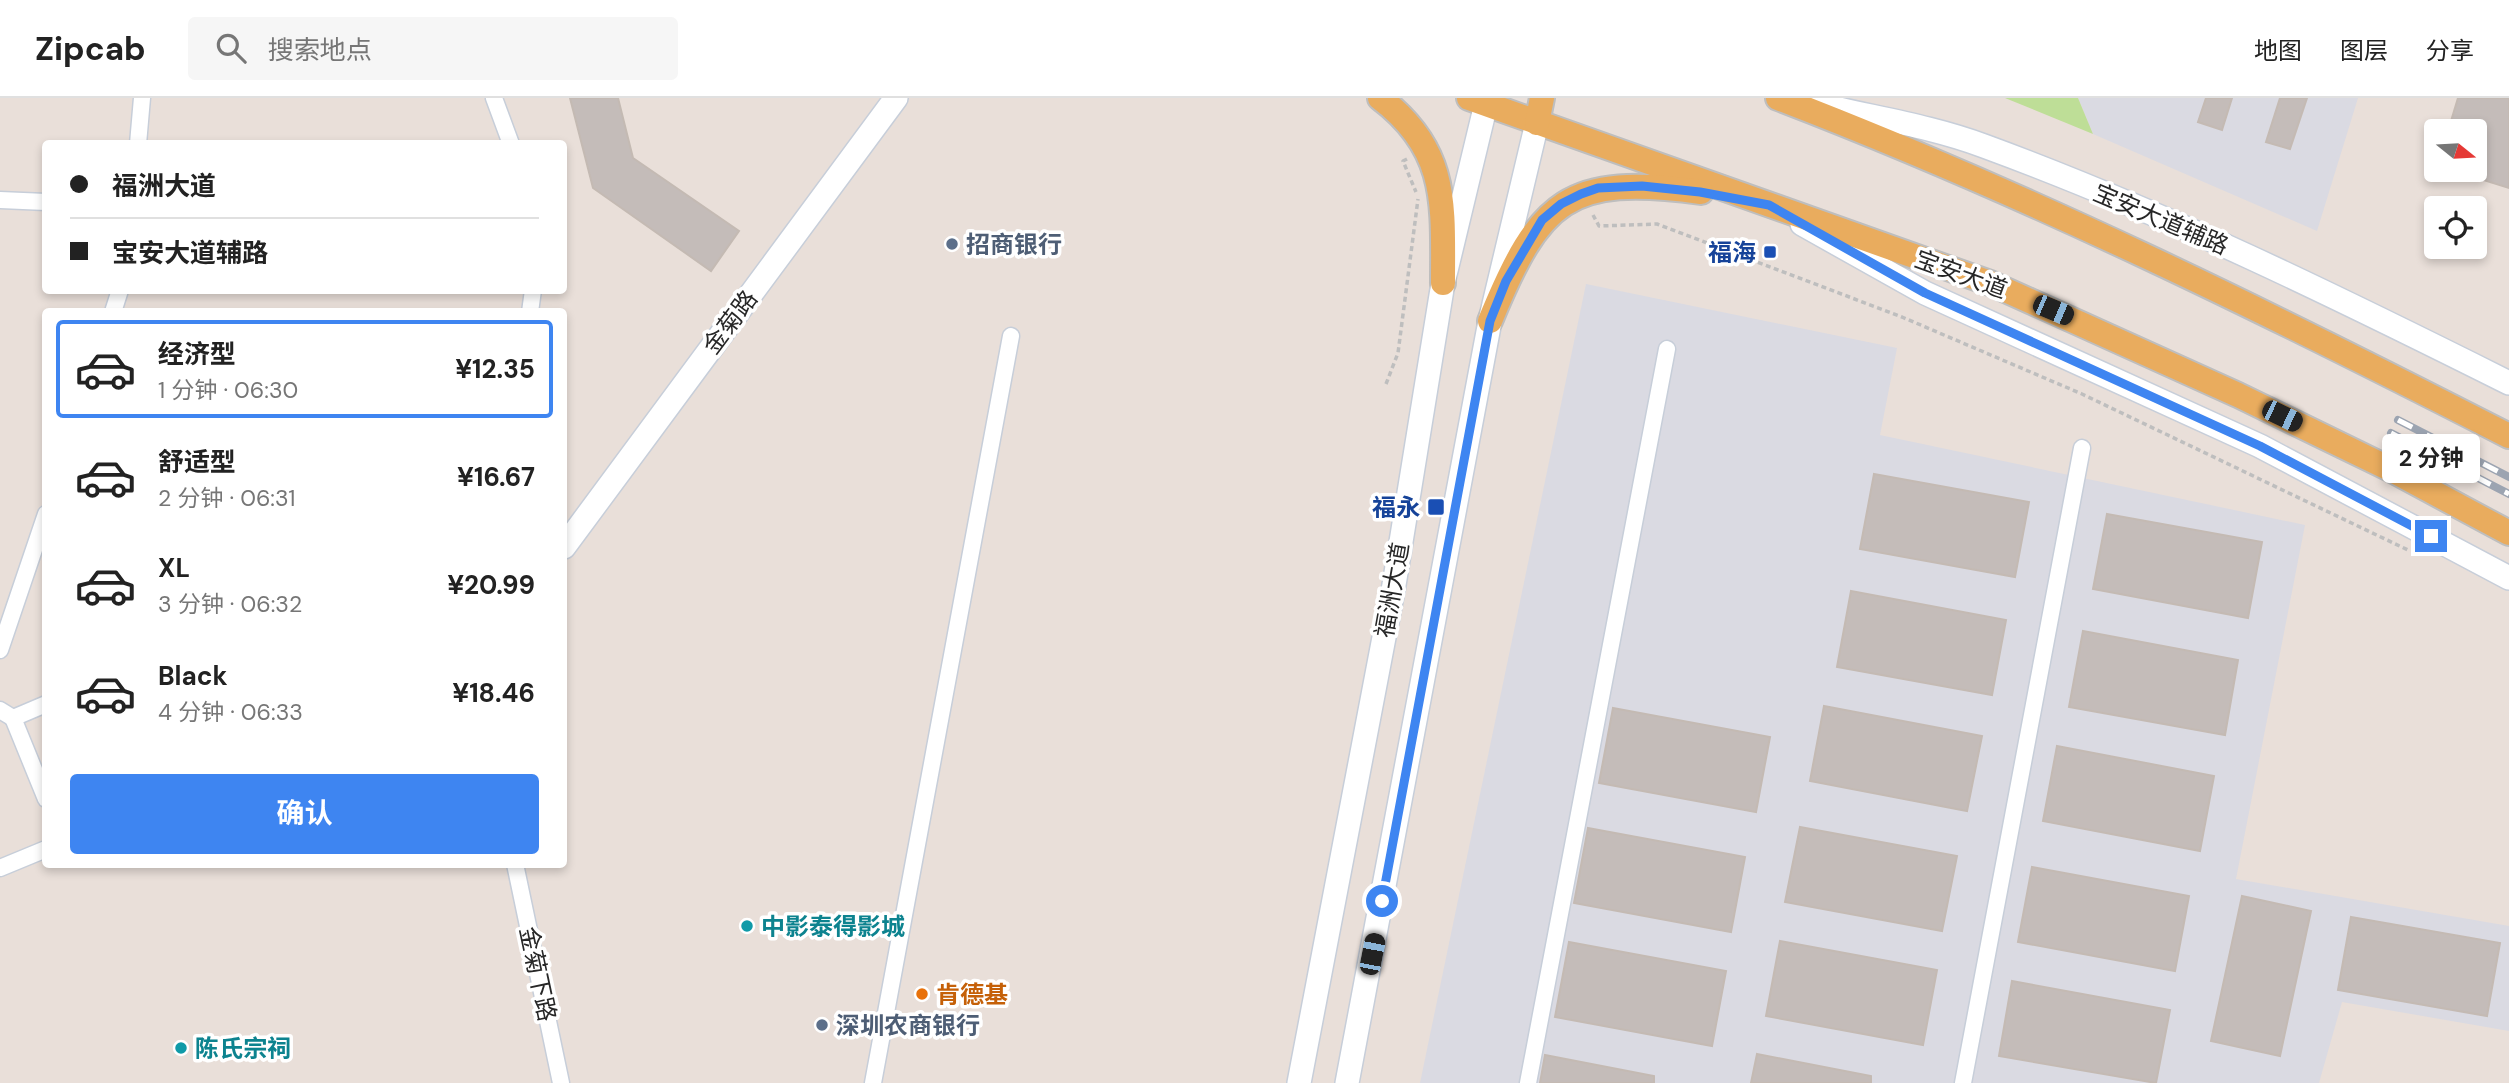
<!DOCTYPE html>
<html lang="zh">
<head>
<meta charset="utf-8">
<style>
  body { margin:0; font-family:"DM Sans","Noto Sans SC",sans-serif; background:#f6f6f6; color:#222; height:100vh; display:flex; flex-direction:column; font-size:26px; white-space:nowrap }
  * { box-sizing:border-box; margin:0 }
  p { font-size:23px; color:#767676 }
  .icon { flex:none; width:38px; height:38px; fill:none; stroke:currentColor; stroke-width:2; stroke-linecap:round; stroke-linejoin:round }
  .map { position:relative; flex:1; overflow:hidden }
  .drawer { position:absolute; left:42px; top:210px; width:525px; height:560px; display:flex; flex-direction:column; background:#fff; border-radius:7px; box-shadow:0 4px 10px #0003 }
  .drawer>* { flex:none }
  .guide { position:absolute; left:42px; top:42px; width:525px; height:154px; border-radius:7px; box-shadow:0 4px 10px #0003; display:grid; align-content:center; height:154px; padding:0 28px; background:#fff }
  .needle { width:46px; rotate:108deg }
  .controls { position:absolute; left:2424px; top:21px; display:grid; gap:14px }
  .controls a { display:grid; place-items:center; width:63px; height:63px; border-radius:7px; background:#fff; box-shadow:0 4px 10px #0003; font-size:35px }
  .end { position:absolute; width:32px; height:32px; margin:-16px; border:9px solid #3e85f1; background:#fff; box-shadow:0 0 0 4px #fff }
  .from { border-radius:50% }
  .bubble { position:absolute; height:49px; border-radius:7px; background:#fff; box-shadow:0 4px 10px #0003; font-size:23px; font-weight:700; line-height:49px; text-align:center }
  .car { position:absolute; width:21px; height:42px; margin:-21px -10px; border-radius:9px; box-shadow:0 0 5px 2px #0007; background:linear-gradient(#222 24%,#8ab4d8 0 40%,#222 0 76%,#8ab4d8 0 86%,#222 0) }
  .guide b { display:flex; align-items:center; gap:24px; height:66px; font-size:26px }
  .guide b+b { border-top:2px solid #e0e0e0 }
  .guide i { width:18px; height:18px; background:#222 }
  ul { padding:12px 0 0; list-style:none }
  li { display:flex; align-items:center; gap:21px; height:98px; margin:0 14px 10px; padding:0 14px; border:4px solid transparent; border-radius:7px }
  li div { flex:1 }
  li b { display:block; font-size:26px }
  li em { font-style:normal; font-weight:700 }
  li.current { border-color:#3e85f1 }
  li>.icon { width:63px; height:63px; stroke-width:1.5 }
  .cta { display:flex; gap:14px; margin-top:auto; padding:14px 28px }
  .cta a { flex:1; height:80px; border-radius:7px; background:#3e85f1; color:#fff; font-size:28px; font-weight:700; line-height:80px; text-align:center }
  header { display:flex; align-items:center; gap:42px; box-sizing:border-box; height:98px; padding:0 35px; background:#fff; border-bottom:2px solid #e0e0e0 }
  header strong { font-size:33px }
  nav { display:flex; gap:38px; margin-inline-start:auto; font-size:24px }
  .search { width:490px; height:63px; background:#f6f6f6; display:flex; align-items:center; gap:18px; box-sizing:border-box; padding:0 24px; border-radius:7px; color:#767676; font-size:26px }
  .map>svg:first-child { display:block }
  .industrial { fill:#dadae2 }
  .green { fill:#bede97 }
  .building { fill:#c4bcb9; stroke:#c4bab3; stroke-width:2 }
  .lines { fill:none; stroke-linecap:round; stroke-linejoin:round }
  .street-casing { stroke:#c7ced9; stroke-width:19 }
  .secondary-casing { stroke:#c7ced9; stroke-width:26 }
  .primary-casing { stroke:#bebebe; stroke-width:28 }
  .path { stroke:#bebebe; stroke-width:3.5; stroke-dasharray:5 3.5; stroke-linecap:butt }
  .street { stroke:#fff; stroke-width:16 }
  .secondary { stroke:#fff; stroke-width:23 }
  .primary { stroke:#e9ac5e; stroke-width:24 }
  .rail-casing { stroke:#9ca4b1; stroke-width:8 }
  .rail { stroke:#fff; stroke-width:5; stroke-dasharray:16; stroke-linecap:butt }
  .route { stroke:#3e85f1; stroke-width:9 }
  .service-dot { fill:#5c6f8a; stroke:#fff; stroke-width:2.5 }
  .transit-dot { fill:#1a4fb4; stroke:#fff; stroke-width:2.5 }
  .culture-dot { fill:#0f9aa8; stroke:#fff; stroke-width:2.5 }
  .food-dot { fill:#e8710a; stroke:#fff; stroke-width:2.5 }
  .labels { text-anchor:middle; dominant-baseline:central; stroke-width:7; stroke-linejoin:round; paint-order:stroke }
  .street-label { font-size:24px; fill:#272727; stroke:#fff }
  .service-label { font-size:24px; font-weight:bold; fill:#4e5e75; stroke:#fff; text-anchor:start }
  .transit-label { font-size:24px; font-weight:bold; fill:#164399; stroke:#fff; text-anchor:end }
  .culture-label { font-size:24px; font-weight:bold; fill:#0d838f; stroke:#fff; text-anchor:start }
  .food-label { font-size:24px; font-weight:bold; fill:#c56008; stroke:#fff; text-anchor:start }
</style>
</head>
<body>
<header>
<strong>Zipcab</strong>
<div class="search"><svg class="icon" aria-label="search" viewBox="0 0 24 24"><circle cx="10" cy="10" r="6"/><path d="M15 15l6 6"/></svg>搜索地点</div>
<nav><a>地图</a><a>图层</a><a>分享</a></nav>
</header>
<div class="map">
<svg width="2509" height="985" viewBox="0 0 2509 985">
  <rect width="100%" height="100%" fill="#e9dfd9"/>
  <!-- industrial -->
  <g class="industrial">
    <polygon points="2078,0 2358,0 2317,133 2093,36"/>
    <polygon points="1586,186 1897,250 1880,337 2305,427 2236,781 2509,828 2509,933 2342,904 2319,985 1420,985"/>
  </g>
  <!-- green -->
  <polygon class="green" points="2005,0 2078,0 2093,36"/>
  <!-- building -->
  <g class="building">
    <polygon points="570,0 618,0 633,60 739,133 711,173 593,90"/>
    <polygon points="2206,0 2232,0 2222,32 2198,24"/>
    <polygon points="2280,0 2307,0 2290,51 2266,44"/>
    <polygon points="2458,0 2509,0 2509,90 2474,79 2474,33 2448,33"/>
    <polygon points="1874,376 2029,404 2015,479 1860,451"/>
    <polygon points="2107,416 2262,444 2248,520 2093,491"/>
    <polygon points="1851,493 2006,522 1992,597 1837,569"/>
    <polygon points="2083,533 2238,562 2225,637 2069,609"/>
    <polygon points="1824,608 1982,638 1967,713 1810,683"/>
    <polygon points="1613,610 1770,639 1756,714 1599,685"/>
    <polygon points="2057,648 2214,678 2200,753 2043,723"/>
    <polygon points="1800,729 1957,758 1942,833 1785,804"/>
    <polygon points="1588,730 1745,759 1731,834 1574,805"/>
    <polygon points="2032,769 2189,798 2175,873 2018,844"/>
    <polygon points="2242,798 2311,813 2280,958 2211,943"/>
    <polygon points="2351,819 2500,845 2487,918 2338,892"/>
    <polygon points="1780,843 1937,872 1923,947 1766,918"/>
    <polygon points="1569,844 1726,873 1712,948 1555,919"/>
    <polygon points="2012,883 2170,912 2156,985 1999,958"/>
    <polygon points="1757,956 1871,978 1871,985 1751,985"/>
    <polygon points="1545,957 1654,978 1654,985 1540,985"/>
  </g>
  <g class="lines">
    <!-- street casing -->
    <g class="street-casing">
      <g id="street">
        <polyline points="494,0 511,46"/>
        <polyline points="138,46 142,0"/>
        <polyline points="0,102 46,104"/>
        <polyline points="113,214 120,192"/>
        <polyline points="530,214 533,192"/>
        <polyline points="0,552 46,416"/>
        <polyline points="0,612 13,620 46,606"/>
        <polyline points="13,620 46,701"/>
        <polyline points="515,766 561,985"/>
        <polyline points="0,770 46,751"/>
        <polyline points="873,985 1011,238"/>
        <polyline points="1528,985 1667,251"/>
        <polyline points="1963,985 2082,350"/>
      </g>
    </g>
    <!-- secondary casing -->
    <g class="secondary-casing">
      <g id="secondary">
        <path d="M1810,4C1867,19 1928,27 1984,48C2164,114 2337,199 2509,285"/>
        <polyline points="1802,126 1925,195 2260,348 2509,480"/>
        <polyline points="564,449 896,0"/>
        <polyline points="1299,985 1394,487 1443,185 1486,6"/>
        <polyline points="1347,985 1490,223 1537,25"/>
      </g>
    </g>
    <!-- primary casing -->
    <g class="primary-casing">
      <g id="primary">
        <path d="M1380,0C1449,52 1443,107 1443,185"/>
        <polyline points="1469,0 1990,185 2238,297 2390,371 2509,435"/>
        <path d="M1778,0C2028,96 2271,216 2509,338"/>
        <polyline points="1537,25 1542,0"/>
        <path d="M1490,223C1540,101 1568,76 1701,94"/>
      </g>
    </g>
    <!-- path -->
    <g class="path">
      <polyline points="1407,61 1403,63 1416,94"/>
      <polyline points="1593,117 1599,128 1657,126 1902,219 2082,296 2410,453"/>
      <polyline points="1386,286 1398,255 1418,101"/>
    </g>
    <!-- street -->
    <use href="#street" class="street"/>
    <!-- secondary -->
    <use href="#secondary" class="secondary"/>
    <!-- primary -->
    <use href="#primary" class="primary"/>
    <!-- rail casing -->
    <g class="rail-casing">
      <g id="rail">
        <polyline points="2398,322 2509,379"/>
        <polyline points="2391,335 2509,396"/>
      </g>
    </g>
    <!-- rail -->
    <use href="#rail" class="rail"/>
  </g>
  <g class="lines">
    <!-- route -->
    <polyline class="route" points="1382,803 1490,223 1506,183 1542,122 1561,106 1581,96 1598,90 1642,88 1700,94 1769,107 1925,195 2260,348 2431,438"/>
  </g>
  <!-- markers -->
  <g class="service-dot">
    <circle cx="952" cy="146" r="7"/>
    <circle cx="822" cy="927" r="7"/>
  </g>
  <g class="transit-dot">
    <rect x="1763" y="147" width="14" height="14" rx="3.5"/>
    <rect x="1427" y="400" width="18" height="18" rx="3.5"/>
  </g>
  <g class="culture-dot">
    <circle cx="747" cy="828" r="7"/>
    <circle cx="181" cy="950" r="7"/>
  </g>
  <circle class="food-dot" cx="922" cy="896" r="7"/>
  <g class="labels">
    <!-- street labels -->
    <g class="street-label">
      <text transform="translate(2161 121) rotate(23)">宝安大道辅路</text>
      <text transform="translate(1961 176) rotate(20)">宝安大道</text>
      <text transform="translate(730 224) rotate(-53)">金菊路</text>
      <text transform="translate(1392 492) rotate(-80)">福洲大道</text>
      <text transform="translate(538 876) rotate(78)">金菊下路</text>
    </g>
    <!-- service labels -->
    <g class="service-label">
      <text x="966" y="146">招商银行</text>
      <text x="836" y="927">深圳农商银行</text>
    </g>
    <!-- transit labels -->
    <g class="transit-label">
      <text x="1756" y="154">福海</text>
      <text x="1420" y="409">福永</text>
    </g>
    <!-- culture labels -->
    <g class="culture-label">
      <text x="761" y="828">中影泰得影城</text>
      <text x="195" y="950">陈氏宗祠</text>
    </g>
    <!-- food labels -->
    <g class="food-label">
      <text x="936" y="896">肯德基</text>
    </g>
  </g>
</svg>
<div class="controls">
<a><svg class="needle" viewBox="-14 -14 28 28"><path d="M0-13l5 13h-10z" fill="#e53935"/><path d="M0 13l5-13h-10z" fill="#767676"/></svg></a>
<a><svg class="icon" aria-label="locate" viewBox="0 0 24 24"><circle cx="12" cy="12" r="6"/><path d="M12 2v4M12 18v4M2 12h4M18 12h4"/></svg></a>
</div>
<i class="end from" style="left:1382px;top:803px"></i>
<i class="end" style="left:2431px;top:438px"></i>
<div class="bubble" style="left:2382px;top:336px;width:98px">2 分钟</div>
<i class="car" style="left:2053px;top:212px;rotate:113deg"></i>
<i class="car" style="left:2282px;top:318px;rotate:116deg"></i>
<i class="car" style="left:1372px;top:856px;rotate:11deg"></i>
<div class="guide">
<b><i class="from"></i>福洲大道</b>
<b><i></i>宝安大道辅路</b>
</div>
<section class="drawer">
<ul>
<li class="current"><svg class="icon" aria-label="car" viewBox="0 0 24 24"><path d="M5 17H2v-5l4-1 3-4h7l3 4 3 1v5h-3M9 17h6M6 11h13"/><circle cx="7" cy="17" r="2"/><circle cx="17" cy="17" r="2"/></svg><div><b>经济型</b><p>1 分钟 · 06:30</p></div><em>¥12.35</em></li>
<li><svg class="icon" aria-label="car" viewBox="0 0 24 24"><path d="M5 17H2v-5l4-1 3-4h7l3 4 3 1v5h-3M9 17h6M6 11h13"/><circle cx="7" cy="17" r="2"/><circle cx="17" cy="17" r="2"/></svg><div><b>舒适型</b><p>2 分钟 · 06:31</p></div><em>¥16.67</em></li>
<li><svg class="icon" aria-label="car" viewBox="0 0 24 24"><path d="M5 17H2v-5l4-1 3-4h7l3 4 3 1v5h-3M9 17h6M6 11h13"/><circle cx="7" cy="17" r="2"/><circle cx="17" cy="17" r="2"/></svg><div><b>XL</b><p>3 分钟 · 06:32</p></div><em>¥20.99</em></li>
<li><svg class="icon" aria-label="car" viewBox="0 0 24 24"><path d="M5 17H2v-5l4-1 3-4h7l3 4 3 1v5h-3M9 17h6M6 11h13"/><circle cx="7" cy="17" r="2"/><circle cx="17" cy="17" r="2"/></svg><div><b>Black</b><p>4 分钟 · 06:33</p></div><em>¥18.46</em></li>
</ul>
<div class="cta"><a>确认</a></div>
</section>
</div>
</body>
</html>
